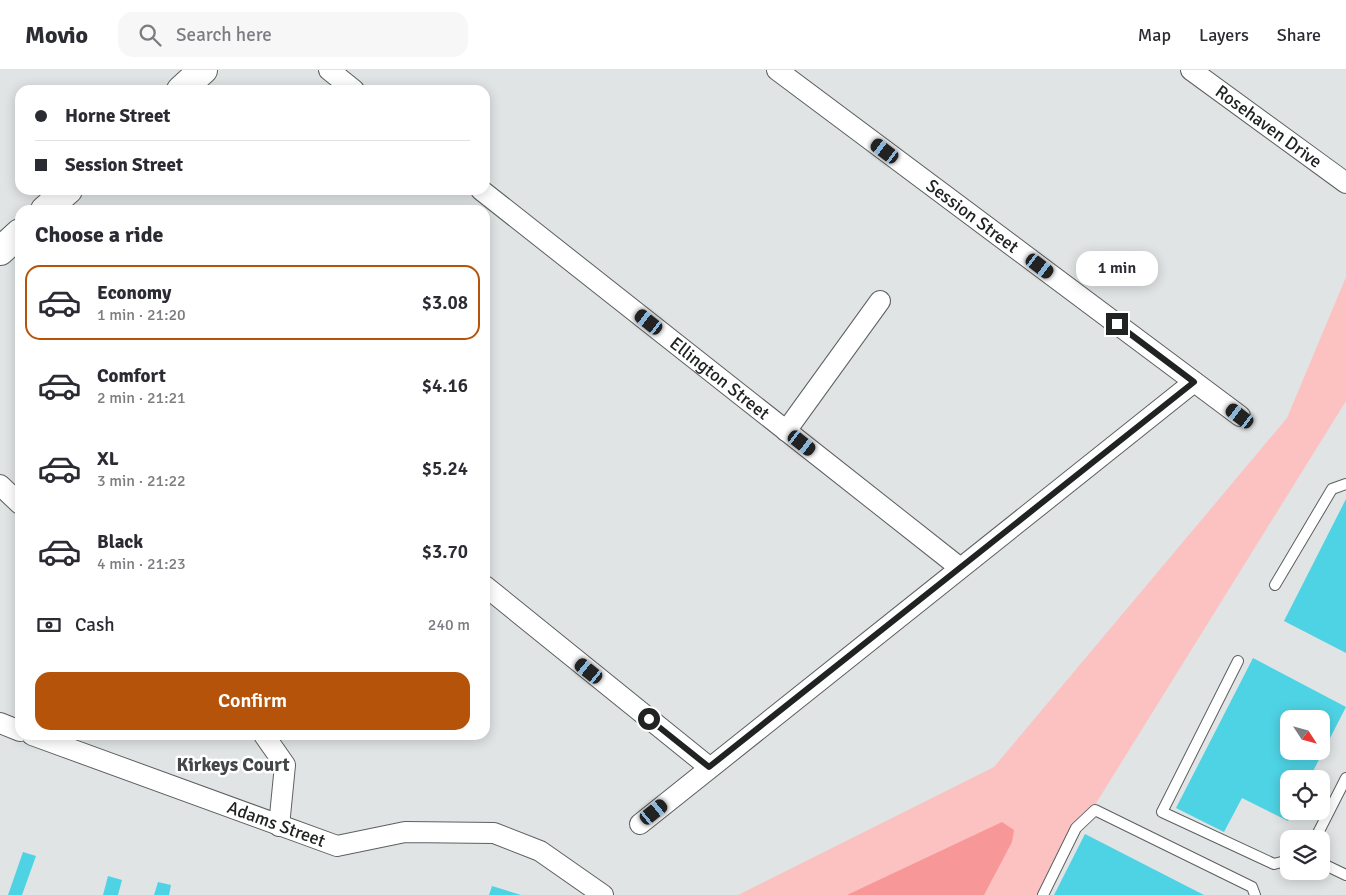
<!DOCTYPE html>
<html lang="en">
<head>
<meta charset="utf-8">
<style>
  body { margin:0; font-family:Signika,sans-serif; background:#f7f7f7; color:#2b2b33; height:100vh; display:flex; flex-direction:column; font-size:19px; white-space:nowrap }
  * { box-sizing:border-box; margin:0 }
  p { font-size:16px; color:#7c7c81 }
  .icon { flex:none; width:28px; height:28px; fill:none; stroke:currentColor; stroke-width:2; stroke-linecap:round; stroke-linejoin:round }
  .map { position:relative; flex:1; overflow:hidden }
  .drawer { position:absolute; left:15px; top:135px; width:475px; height:535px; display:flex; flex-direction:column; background:#fff; border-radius:15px; box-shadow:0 2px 12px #0003 }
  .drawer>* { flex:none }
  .hud { position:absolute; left:15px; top:15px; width:475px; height:110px; border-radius:15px; box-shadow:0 2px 12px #0003; display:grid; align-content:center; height:110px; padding:0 20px; background:#fff }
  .needle { width:32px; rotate:126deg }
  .fabs { position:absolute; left:1280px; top:640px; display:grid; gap:10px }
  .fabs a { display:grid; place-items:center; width:50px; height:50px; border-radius:10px; background:#fff; box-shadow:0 2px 12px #0003; font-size:25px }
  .end { position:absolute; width:22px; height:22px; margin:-11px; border:6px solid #212323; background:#fff; box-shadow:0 0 0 2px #fff }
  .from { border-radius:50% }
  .bubble { position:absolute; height:35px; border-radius:15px; background:#fff; box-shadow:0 2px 12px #0003; font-size:16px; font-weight:600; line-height:35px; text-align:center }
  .car { position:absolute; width:15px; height:30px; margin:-15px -8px; border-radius:6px; box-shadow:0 0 4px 1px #0007; background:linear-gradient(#222 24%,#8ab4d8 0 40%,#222 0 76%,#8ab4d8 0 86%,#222 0) }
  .hud b { display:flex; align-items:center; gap:18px; height:48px; font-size:19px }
  .hud b+b { border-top:1px solid #e1e1e2 }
  .hud i { width:12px; height:12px; background:#2b2b33 }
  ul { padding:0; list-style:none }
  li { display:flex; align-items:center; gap:15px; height:75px; margin:0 10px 8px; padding:0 10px; border:2px solid transparent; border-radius:15px }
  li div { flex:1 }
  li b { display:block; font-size:19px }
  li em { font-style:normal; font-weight:600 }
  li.active { border-color:#b45309 }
  li>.icon { width:45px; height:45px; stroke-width:1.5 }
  h2 { padding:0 20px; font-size:22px; line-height:60px }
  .pay { display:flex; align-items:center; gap:12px; height:55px; padding:0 20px; font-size:19px }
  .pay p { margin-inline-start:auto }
  .button { display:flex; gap:10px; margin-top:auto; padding:10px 20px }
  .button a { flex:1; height:58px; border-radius:15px; background:#b45309; color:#fff; font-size:20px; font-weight:600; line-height:58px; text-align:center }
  header { display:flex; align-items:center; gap:30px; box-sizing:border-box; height:70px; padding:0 25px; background:#fff; border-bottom:1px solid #e1e1e2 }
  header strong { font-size:24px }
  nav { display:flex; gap:28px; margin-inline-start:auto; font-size:18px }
  .search { width:350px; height:45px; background:#f7f7f7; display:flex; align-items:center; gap:12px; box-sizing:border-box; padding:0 18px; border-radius:15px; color:#7c7c81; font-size:19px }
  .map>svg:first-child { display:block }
  .green { fill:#fcc2c1 }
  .water { fill:#f79797 }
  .building { fill:#4ed3e4; fill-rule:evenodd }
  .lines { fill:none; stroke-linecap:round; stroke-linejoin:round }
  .service-casing { stroke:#5c6060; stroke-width:12 }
  .minor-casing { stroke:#5c6060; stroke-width:22 }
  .secondary-casing { stroke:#5c6060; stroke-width:30 }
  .service { stroke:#fff; stroke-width:10 }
  .minor { stroke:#fff; stroke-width:20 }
  .secondary { stroke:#fff; stroke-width:28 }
  .route { stroke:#212323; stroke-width:6 }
  .labels { text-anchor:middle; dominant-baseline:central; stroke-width:5; stroke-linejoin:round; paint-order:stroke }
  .street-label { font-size:18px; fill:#212323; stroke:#fff }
  .neighbourhood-label { font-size:19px; font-weight:bold; fill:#444748; stroke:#fff }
</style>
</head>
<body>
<header>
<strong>Movio</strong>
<div class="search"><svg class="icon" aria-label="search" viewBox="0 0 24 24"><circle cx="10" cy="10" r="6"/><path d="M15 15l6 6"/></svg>Search here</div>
<nav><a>Map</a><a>Layers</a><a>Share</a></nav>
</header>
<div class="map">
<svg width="1346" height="825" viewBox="0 0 1346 825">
  <rect width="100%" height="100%" fill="#e0e4e4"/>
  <!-- green -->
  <polygon class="green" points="1346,207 1346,331 1039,825 738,825 994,697 1287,348"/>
  <!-- water -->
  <polygon class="water" points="1002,752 1014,760 1012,772 984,825 847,825"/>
  <!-- building -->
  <g class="building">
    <polygon points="1346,429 1346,583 1284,551"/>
    <path d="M1253,588L1346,637L1309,709H1289V741H1293L1288,751L1242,728L1224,762L1176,738ZM1289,649H1321V681H1289Z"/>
    <polygon points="1085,764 1204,825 1054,825"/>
    <polygon points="23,782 36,786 22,825 8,825"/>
    <polygon points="108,806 122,810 118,825 103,825"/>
    <polygon points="158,812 171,815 169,825 154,825"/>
    <polygon points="492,816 521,825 489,825"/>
  </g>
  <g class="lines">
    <!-- service casing -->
    <g class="service-casing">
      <g id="service">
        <polyline points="1275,515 1332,419 1346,414"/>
        <polyline points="1238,591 1162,742 1274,794 1289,790"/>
        <polyline points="1315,769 1346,708"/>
        <polyline points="1321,793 1346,805"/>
        <polyline points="1043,825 1076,758 1095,740 1252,817 1255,825"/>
      </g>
    </g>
    <!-- minor casing -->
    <g class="minor-casing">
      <g id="minor">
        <polyline points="329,0 354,20"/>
        <path id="s1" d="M777,0L1240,346"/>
        <path id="s2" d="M1191,0L1346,113"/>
        <path id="s3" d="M481,120L959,497"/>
        <polyline points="786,361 880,231"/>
        <polyline points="0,415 20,434"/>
        <polyline points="485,516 709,697"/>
        <polyline points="0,653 20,661"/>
        <path id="s4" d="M32,665L337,776L405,762L494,763L540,781L603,825"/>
        <polyline points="264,665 285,695 279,756"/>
        <polyline points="640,754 1194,312"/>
      </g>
    </g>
    <!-- secondary casing -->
    <g class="secondary-casing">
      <g id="secondary">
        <polyline points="181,20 203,0"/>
        <polyline points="45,140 68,120"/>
        <polyline points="0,181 20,163"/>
      </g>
    </g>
    <!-- service -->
    <use href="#service" class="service"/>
    <!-- minor -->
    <use href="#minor" class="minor"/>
    <!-- secondary -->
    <use href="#secondary" class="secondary"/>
  </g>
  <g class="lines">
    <!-- route -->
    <polyline class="route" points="649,649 709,697 1194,312 1117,254"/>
  </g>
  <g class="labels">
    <!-- street labels -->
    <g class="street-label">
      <text stroke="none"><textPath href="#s2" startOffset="96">Rosehaven Drive</textPath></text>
      <text stroke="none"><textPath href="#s1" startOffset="244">Session Street</textPath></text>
      <text stroke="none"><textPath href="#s3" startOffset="304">Ellington Street</textPath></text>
      <text stroke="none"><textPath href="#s4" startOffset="260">Adams Street</textPath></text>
    </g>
    <!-- neighbourhood labels -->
    <g class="neighbourhood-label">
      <text x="233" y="695">Kirkeys Court</text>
    </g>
  </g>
</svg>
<div class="fabs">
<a><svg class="needle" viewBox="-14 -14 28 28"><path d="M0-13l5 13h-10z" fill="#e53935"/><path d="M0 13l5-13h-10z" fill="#7c7c81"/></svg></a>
<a><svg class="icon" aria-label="locate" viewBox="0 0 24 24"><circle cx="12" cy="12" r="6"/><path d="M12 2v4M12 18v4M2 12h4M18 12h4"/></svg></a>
<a><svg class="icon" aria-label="layers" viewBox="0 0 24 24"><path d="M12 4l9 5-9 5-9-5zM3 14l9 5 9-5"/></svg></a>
</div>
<i class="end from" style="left:649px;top:649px"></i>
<i class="end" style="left:1117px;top:254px"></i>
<div class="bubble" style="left:1076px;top:181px;width:82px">1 min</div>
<i class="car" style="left:885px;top:81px;rotate:307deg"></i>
<i class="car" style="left:1040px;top:196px;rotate:127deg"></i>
<i class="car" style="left:649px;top:252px;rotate:308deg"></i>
<i class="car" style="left:1240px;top:346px;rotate:307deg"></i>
<i class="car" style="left:802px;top:373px;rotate:128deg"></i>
<i class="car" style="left:589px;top:601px;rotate:309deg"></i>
<i class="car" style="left:654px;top:742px;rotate:51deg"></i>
<div class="hud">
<b><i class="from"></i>Horne Street</b>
<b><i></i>Session Street</b>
</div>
<section class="drawer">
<h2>Choose a ride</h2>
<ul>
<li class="active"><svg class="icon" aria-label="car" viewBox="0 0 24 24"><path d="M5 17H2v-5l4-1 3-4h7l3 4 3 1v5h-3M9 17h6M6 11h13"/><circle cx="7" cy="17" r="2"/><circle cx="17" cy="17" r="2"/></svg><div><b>Economy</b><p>1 min · 21:20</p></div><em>$3.08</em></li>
<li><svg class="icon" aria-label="car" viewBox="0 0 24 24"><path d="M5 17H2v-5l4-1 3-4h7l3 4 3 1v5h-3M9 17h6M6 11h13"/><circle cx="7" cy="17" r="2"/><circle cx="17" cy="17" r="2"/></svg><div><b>Comfort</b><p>2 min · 21:21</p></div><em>$4.16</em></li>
<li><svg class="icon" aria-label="car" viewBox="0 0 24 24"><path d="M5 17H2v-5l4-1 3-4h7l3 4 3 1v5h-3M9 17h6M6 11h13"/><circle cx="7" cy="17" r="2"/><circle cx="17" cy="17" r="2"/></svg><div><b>XL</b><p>3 min · 21:22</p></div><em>$5.24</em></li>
<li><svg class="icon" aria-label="car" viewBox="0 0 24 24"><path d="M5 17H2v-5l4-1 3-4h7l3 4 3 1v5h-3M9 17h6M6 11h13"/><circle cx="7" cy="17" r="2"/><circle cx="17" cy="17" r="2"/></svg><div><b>Black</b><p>4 min · 21:23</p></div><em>$3.70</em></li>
</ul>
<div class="pay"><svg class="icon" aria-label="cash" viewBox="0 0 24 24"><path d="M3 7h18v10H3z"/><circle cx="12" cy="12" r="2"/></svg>Cash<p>240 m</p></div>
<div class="button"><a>Confirm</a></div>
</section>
</div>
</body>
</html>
